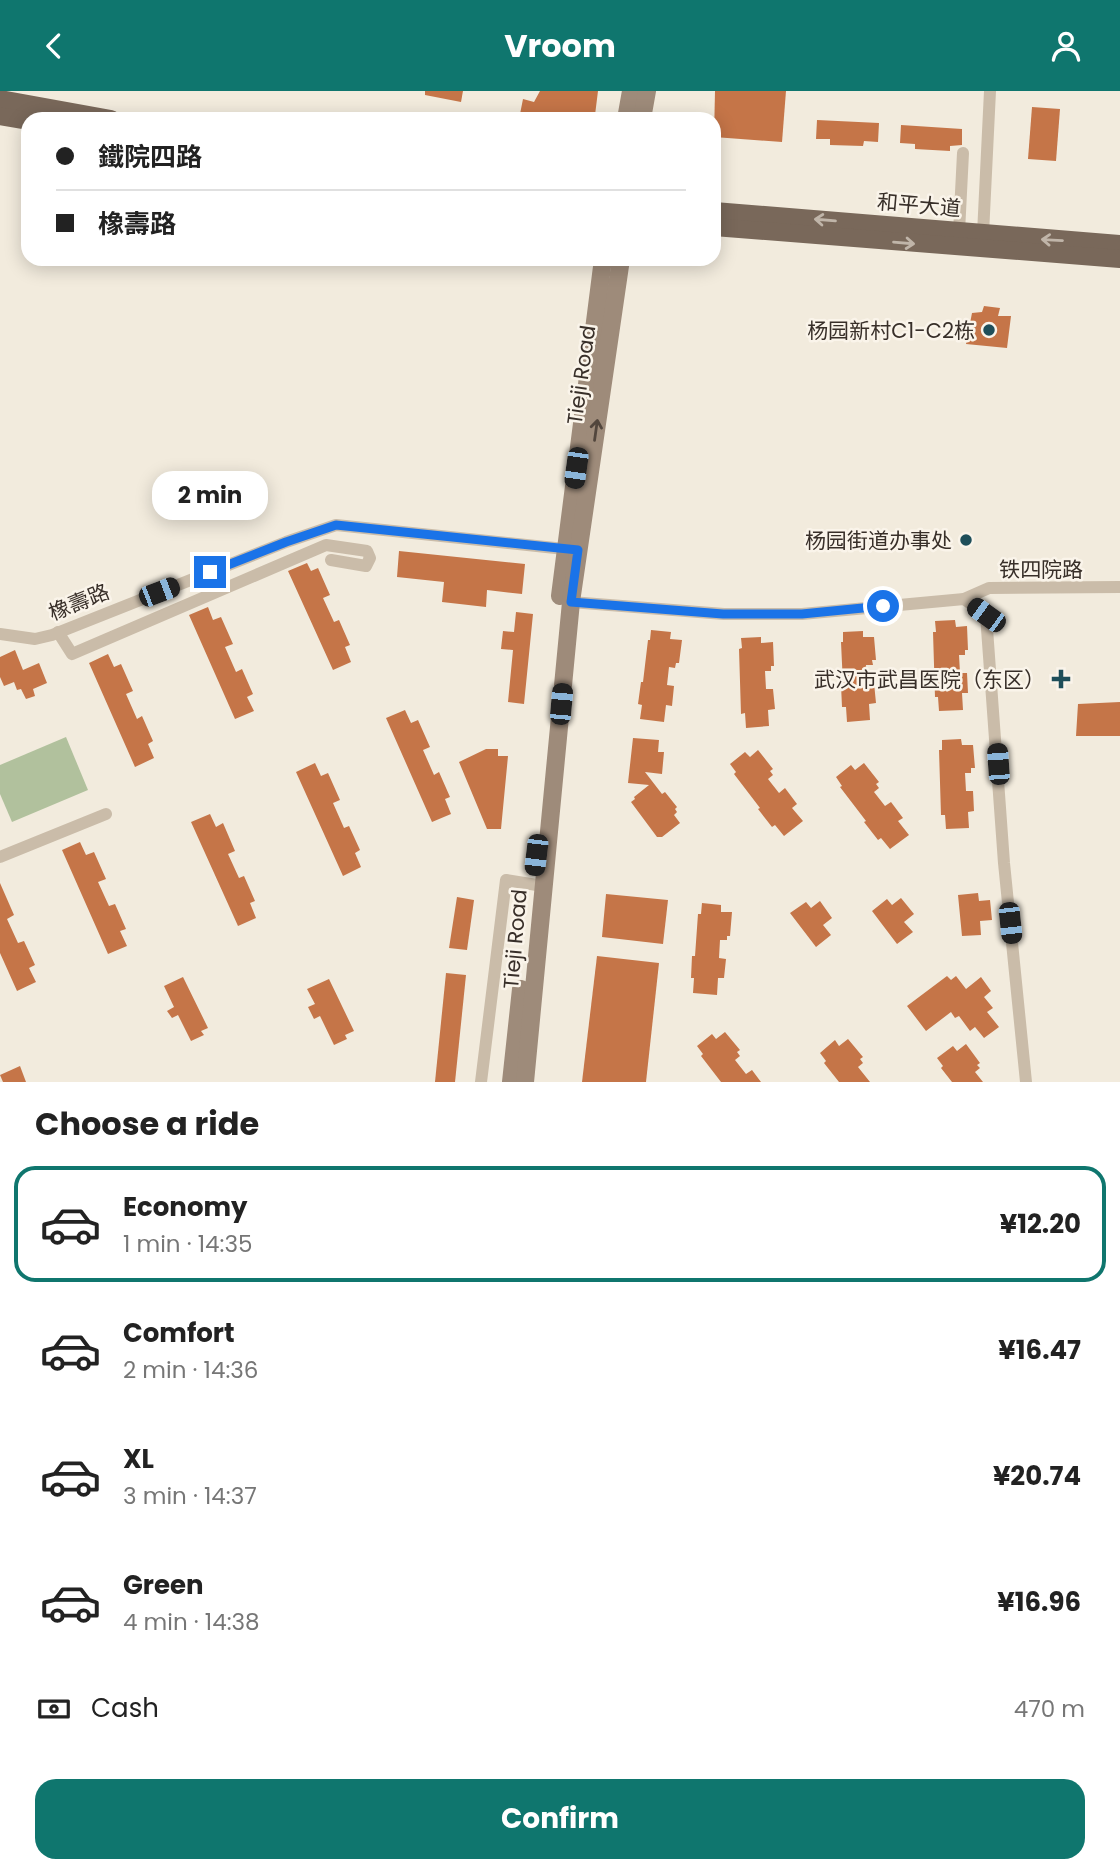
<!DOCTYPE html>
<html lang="en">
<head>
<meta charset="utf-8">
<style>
  body { margin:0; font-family:Poppins,"Noto Sans SC",sans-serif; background:#f6f6f6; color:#222; height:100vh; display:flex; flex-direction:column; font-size:26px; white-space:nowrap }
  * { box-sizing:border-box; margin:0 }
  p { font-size:23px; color:#767676 }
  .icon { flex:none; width:38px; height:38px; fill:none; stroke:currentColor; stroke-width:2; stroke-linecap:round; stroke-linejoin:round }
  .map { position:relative; height:991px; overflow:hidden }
  .side { display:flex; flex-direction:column; background:#fff; flex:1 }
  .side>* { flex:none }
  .banner { position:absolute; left:21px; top:21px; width:700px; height:154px; border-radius:21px; box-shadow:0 4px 18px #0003; display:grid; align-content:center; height:154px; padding:0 35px; background:#fff }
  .end { position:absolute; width:32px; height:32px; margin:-16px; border:9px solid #1a73e8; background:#fff; box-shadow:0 0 0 4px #fff }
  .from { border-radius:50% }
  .bubble { position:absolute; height:49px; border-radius:21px; background:#fff; box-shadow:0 4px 18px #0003; font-size:23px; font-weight:700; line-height:49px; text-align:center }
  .car { position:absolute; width:21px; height:42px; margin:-21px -10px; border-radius:9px; box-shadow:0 0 5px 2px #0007; background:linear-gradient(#222 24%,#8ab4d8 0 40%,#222 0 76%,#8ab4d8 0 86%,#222 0) }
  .banner b { display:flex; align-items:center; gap:24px; height:66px; font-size:26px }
  .banner b+b { border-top:2px solid #e0e0e0 }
  .banner i { width:18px; height:18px; background:#222 }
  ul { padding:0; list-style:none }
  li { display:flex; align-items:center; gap:21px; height:116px; margin:0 14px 10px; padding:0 21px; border:4px solid transparent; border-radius:21px }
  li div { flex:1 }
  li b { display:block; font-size:26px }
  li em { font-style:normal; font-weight:700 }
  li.selected { border-color:#0f766e }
  li>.icon { width:63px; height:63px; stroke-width:1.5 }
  h2 { padding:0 35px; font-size:32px; line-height:84px }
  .pay { display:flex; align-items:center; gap:18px; height:77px; padding:0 35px; font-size:26px }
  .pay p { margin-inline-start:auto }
  .action { display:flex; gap:14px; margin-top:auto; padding:14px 35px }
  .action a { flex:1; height:80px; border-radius:21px; background:#0f766e; color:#fff; font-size:28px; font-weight:700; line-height:80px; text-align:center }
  header { display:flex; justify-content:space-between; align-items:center; height:91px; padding:0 35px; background:#0f766e; color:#fff; font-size:32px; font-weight:700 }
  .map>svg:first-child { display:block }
  .green { fill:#b1c19d }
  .building { fill:#c57548 }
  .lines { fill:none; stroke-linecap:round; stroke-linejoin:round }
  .street { stroke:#cabca9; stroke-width:12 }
  .secondary { stroke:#9e8b7a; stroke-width:18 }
  .primary { stroke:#79685a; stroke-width:18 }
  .oneway { stroke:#c0b5a9 }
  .oneway2 { stroke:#52463d }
  .route { stroke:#1a73e8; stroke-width:9 }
  .poi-dot { fill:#1e4e59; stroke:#faf4ea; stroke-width:2.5 }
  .labels { text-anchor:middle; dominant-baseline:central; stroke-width:5; stroke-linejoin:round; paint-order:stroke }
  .street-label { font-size:21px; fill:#382f29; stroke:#faf4ea }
  .poi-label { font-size:21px; fill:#382f29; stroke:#faf4ea; text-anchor:end }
</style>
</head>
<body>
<header><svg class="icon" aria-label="back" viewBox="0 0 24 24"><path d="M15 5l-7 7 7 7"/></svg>Vroom<svg class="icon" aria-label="person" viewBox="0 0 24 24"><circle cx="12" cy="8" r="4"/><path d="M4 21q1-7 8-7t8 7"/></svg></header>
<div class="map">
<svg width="1120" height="991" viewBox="0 0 1120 991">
  <rect width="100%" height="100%" fill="#f2ebdd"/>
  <!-- green -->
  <polygon class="green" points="66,646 88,699 12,731 0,703 0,674"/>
  <!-- building -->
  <g class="building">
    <polygon points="425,0 463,0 461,11 425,4"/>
    <polygon points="540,0 598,0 595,24 584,21 582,28 519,28 523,8 534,11"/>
    <polygon points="715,0 786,0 782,51 714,46"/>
    <polygon points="1032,16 1060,18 1056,70 1028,68"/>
    <polygon points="817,29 879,32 878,51 864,50 863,55 830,54 830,48 816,48"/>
    <polygon points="901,34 962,38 962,54 950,55 950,60 915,58 915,53 900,52"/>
    <polygon points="984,215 1000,217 998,225 1011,225 1007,257 966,253 972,222 982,221"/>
    <polygon points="399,460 525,473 522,503 487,499 486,516 442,511 444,491 397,486"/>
    <polygon points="307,472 311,480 318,477 330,504 323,507 334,531 339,529 350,554 345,556 351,571 333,579 288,480"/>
    <polygon points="208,516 213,529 221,526 233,553 225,556 236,581 242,578 253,603 247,606 254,620 235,628 189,524"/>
    <polygon points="516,521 533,523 524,613 508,611 513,559 501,558 503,540 514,541"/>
    <polygon points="955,529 956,536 967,535 968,559 965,559 965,564 959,564 960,582 967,582 968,602 962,602 963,619 939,620 938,606 935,606 933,541 936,541 935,530"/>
    <polygon points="651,539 671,541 670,548 682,549 679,572 676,572 675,577 669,576 667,594 674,595 672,615 666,614 664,631 640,628 642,614 638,613 641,591 643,591 648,549 650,549"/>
    <polygon points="863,540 863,546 874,546 876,569 872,569 873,574 866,574 867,592 874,592 876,612 869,613 870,629 847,631 846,616 842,616 841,594 843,594 841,551 843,551 843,541"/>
    <polygon points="761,546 761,552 773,551 774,575 771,575 771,580 765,580 766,598 773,598 775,618 768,619 769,635 746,637 745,622 741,623 739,558 742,557 741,547"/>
    <polygon points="15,559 23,579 39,572 47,592 33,598 35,605 26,608 21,598 17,599 14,591 4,595 0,586 0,566"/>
    <polygon points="108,563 114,576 121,573 133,600 126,603 137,628 142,625 153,650 148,653 154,667 135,676 89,572"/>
    <polygon points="1120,611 1120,645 1076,645 1078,613"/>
    <polygon points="405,619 411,632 418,629 430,656 423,659 434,684 439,681 450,706 445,708 451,723 432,731 386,627"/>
    <polygon points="633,647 659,649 658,661 664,661 662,683 645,681 662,703 665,701 677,716 675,718 677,721 674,724 680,732 662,746 657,746 631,711 635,708 634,706 649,694 628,692"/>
    <polygon points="961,648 962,654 973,654 975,677 971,677 971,682 965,682 966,700 973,700 974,720 968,721 969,737 946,738 945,724 941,724 939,659 942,659 942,649"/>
    <polygon points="486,658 498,658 498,665 508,665 501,738 487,738 459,671"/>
    <polygon points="758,659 773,678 770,680 773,684 768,688 779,702 785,697 797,713 792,717 803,730 784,745 775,734 772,736 758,718 760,717 734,683 736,681 730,673 745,661 750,666"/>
    <polygon points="315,672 321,685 328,682 340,709 333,712 344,737 349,735 360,759 355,762 361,776 343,785 296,681"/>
    <polygon points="864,672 879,691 876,693 879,697 874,701 885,715 891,711 903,727 898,730 909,744 890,758 881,747 878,749 864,731 866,730 840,696 842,695 836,686 851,674 855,679"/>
    <polygon points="210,723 216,736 223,732 235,760 228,763 239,787 244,785 255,810 250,812 256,827 238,835 191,731"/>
    <polygon points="80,751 86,764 94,761 106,788 98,791 109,815 115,813 126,838 120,840 127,855 108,863 62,759"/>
    <polygon points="0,792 14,824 7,828 18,852 24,850 35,874 29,877 36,891 17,900 0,862"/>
    <polygon points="978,802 979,810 990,809 992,829 980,830 981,844 962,845 958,804"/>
    <polygon points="606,803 668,809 663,853 602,846"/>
    <polygon points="457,806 474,809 467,859 449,857"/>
    <polygon points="901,807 914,823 904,831 913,841 897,853 872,820 887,808 892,814"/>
    <polygon points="820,810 832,827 823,834 831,844 816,856 790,822 806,811 811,817"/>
    <polygon points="702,812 721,814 721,821 732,821 730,845 727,845 727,849 720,849 719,867 726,868 724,887 718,887 717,904 693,902 694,887 691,887 692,865 695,865 698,823 701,823"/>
    <polygon points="597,865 659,872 646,991 582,991"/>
    <polygon points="446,882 466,884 455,991 435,991"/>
    <polygon points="947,885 951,889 956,885 966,898 981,886 991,900 984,906 993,917 987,921 999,936 984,947 975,936 970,940 959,925 955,927 951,921 926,940 907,915"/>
    <polygon points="183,886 208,937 201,940 204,944 191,950 178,924 172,927 167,920 174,916 164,895"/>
    <polygon points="329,888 354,940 345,944 347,948 334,954 320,925 314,928 308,916 315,913 307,898"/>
    <polygon points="725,941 740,959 737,961 740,965 735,969 746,983 752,979 761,991 721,991 701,965 703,963 697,955 712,943 716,948"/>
    <polygon points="848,948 863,966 860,968 863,972 858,976 870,991 839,991 824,972 826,970 820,962 835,949 839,955"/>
    <polygon points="966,953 980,972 977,974 980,977 975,981 983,991 952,991 941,977 943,975 937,967 953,955 957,960"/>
    <polygon points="20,975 26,991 3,991 0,984"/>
  </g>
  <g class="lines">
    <!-- street -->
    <g class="street">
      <polyline points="959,141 963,62"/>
      <polyline points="983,143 990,0"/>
      <polyline points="964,508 986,524 1004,772 1026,991"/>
      <polyline points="571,511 724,523 802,523 964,508 989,497 1120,496"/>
      <polyline points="58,541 72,563 326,454 367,460 370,467 366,475 331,469"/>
      <polyline points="0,543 35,548 52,544 286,451 336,434 574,459"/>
      <polyline points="0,766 106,723"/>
      <polyline points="481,991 506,789 543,795"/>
    </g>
    <!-- secondary -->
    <g class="secondary">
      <polyline points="626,28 631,0"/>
      <polyline points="642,28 647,0"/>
      <polyline points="560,505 603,168"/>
      <polyline points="511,991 521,898"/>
      <polyline points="525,991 571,511 621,168"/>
    </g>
    <!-- primary -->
    <g class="primary">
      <polyline points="0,8 111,28"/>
      <polyline points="0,25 28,30"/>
      <polyline points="714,120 1120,153"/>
      <polyline points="714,136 1120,168"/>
    </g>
  </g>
  <!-- one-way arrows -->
  <defs><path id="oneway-shaft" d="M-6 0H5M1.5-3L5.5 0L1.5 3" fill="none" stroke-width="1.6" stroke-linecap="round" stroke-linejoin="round" transform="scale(1.75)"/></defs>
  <g class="oneway">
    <use href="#oneway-shaft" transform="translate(825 129) rotate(-175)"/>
    <use href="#oneway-shaft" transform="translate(1052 149) rotate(-177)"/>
    <use href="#oneway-shaft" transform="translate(904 152) rotate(5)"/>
  </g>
  <use class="oneway2" href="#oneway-shaft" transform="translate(596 339) rotate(-82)"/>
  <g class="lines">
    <!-- route -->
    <polyline class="route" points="210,481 286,451 336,434 578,459 571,511 723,523 802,523 883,515"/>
  </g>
  <!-- markers -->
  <g class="poi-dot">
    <circle cx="989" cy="239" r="7"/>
    <circle cx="966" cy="449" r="7"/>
    <path d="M1057.5 577.5h7v7h7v7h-7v7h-7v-7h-7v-7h7z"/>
  </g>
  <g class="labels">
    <!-- street labels -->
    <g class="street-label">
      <text transform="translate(919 114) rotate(5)">和平大道</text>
      <text transform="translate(581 284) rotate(-82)">Tieji Road</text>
      <text x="1041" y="478">铁四院路</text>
      <text transform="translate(79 511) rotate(-22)">橡壽路</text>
      <text transform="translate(515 848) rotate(-85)">Tieji Road</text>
    </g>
    <!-- poi labels -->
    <g class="poi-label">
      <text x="975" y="239">杨园新村C1-C2栋</text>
      <text x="952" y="449">杨园街道办事处</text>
      <text x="1045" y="588">武汉市武昌医院（东区）</text>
    </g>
  </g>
</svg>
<i class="end from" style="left:883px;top:515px"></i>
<i class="end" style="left:210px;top:481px"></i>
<div class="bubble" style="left:152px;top:380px;width:116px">2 min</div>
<i class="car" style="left:576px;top:377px;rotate:188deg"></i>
<i class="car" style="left:159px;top:501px;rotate:69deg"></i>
<i class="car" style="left:986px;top:524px;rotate:306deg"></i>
<i class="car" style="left:561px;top:613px;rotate:5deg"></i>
<i class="car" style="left:998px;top:673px;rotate:356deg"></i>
<i class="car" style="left:536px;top:764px;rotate:187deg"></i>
<i class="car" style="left:1010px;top:832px;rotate:174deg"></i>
<div class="banner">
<b><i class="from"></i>鐵院四路</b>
<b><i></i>橡壽路</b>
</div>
</div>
<section class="side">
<h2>Choose a ride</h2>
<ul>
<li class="selected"><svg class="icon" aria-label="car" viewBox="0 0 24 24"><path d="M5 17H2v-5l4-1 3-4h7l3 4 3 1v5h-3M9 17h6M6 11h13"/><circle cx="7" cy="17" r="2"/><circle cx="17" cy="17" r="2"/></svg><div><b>Economy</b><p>1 min · 14:35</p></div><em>¥12.20</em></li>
<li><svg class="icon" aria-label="car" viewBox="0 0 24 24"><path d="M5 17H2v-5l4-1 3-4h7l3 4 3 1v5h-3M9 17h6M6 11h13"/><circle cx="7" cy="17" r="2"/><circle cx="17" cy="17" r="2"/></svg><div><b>Comfort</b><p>2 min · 14:36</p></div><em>¥16.47</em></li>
<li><svg class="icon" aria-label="car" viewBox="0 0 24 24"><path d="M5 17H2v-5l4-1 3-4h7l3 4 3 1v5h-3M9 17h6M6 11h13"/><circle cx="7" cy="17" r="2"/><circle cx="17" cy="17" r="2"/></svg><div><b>XL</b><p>3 min · 14:37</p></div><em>¥20.74</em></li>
<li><svg class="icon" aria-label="car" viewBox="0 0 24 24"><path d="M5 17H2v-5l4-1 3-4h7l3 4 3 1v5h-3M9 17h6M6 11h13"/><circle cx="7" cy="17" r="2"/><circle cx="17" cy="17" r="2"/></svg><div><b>Green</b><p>4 min · 14:38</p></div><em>¥16.96</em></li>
</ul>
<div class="pay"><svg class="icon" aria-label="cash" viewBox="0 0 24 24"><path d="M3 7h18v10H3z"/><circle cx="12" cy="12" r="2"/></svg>Cash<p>470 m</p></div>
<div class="action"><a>Confirm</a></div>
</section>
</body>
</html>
